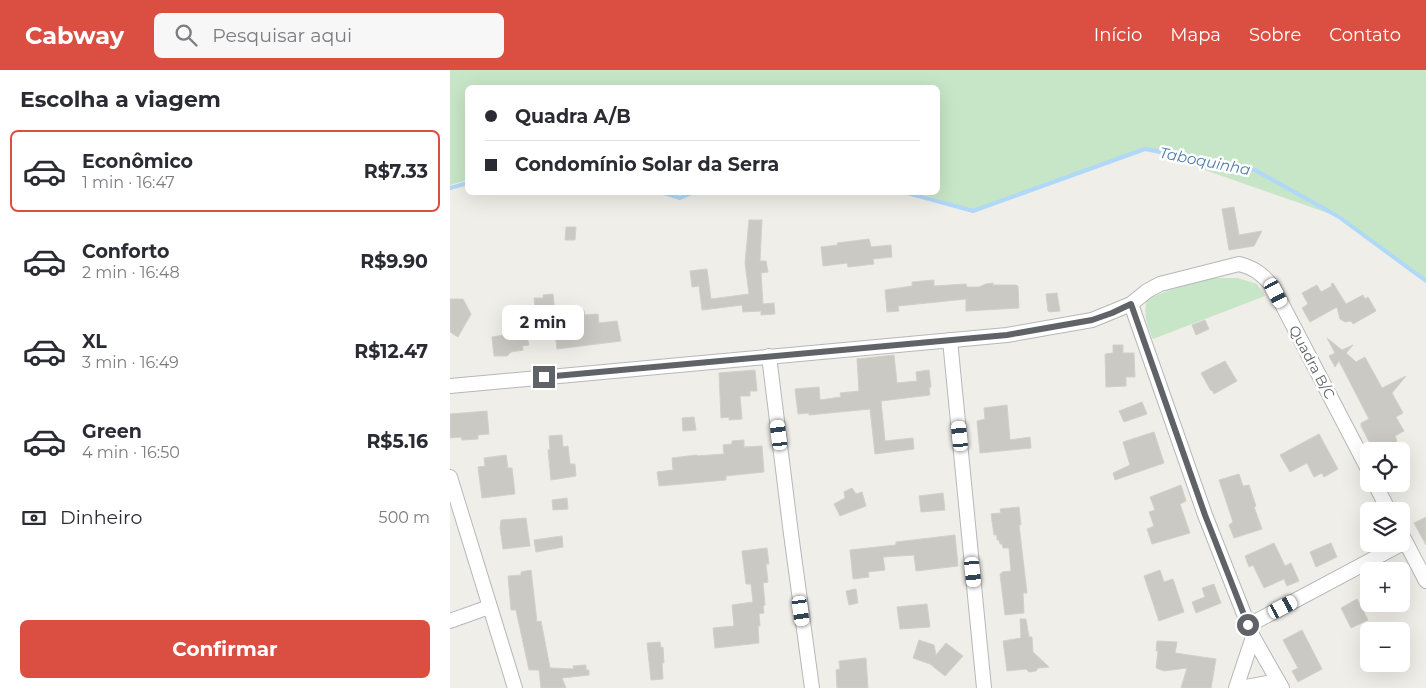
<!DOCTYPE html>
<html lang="pt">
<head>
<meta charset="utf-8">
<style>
  body { margin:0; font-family:Montserrat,sans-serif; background:#f7f7f7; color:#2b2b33; height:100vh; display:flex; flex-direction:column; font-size:19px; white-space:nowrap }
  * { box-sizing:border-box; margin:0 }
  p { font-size:16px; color:#7c7c81 }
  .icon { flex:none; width:28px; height:28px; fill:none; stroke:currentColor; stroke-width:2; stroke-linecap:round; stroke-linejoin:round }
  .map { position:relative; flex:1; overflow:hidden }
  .drawer { display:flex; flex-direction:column; background:#fff; width:450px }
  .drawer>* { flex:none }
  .hud { position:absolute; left:15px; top:15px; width:475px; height:110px; border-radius:8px; box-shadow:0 5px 20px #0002; display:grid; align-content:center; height:110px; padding:0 20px; background:#fff }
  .fabs { position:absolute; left:910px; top:372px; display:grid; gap:10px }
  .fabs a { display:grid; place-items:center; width:50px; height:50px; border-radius:8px; background:#fff; box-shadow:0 5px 20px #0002; font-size:25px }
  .end { position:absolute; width:22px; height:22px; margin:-11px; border:6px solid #5f6266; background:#fff; box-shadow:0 0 0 2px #fff }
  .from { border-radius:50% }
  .bubble { position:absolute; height:35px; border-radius:8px; background:#fff; box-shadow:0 5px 20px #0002; font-size:16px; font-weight:700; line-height:35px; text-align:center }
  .car { position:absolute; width:15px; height:30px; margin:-15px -8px; border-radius:6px; box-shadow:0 0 4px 1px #0007; background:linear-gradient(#fff 24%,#345 0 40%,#fff 0 76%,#345 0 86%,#fff 0) }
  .hud b { display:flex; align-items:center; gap:18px; height:48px; font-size:19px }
  .hud b+b { border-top:1px solid #e1e1e2 }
  .hud i { width:12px; height:12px; background:#2b2b33 }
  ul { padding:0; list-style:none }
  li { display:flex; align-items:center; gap:15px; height:82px; margin:0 10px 8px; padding:0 10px; border:2px solid transparent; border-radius:8px }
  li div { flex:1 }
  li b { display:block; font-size:19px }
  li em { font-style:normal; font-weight:700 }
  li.active { border-color:#db4f43 }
  li>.icon { width:45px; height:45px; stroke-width:1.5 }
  h2 { padding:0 20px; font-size:22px; line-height:60px }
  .pay { display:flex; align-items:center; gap:12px; height:55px; padding:0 20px; font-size:19px }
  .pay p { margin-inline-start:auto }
  .cta { display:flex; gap:10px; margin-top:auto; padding:10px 20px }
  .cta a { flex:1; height:58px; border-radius:8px; background:#db4f43; color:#fff; font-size:20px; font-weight:700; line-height:58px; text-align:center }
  header { display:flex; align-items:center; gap:30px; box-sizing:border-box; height:70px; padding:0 25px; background:#db4f43; color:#fff }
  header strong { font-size:24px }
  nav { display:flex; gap:28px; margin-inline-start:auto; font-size:18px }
  .search { width:350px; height:45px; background:#f7f7f7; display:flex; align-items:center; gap:12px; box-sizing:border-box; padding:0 18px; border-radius:8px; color:#7c7c81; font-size:19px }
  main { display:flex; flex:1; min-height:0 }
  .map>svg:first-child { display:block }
  .green { fill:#c7e5c7 }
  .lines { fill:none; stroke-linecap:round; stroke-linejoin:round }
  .stream { stroke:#b0d8f8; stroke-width:4 }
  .building { fill:#cbc9c4; stroke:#d4d0c6 }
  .minor-casing { stroke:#b5b7bb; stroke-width:16 }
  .minor { stroke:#fff; stroke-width:14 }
  .route { stroke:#5f6266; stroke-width:6 }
  .labels { text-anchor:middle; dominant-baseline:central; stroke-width:5; stroke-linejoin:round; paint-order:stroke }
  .street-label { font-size:14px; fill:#5f6266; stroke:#fff }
  .water-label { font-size:15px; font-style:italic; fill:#4c79a9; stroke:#fff }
</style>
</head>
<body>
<header>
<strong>Cabway</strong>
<div class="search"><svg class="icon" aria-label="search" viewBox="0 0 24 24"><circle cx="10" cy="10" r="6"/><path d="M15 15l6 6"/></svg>Pesquisar aqui</div>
<nav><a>Início</a><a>Mapa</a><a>Sobre</a><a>Contato</a></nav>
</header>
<main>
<section class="drawer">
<h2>Escolha a viagem</h2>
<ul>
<li class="active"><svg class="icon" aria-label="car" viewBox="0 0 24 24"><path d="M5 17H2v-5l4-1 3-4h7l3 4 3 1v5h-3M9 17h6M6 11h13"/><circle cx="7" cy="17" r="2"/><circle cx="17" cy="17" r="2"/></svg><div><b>Econômico</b><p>1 min · 16:47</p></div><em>R$7.33</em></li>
<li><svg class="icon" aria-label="car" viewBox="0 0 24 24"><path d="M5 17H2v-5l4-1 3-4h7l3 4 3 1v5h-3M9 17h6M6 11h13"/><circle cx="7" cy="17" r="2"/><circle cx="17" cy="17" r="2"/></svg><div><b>Conforto</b><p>2 min · 16:48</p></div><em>R$9.90</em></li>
<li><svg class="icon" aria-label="car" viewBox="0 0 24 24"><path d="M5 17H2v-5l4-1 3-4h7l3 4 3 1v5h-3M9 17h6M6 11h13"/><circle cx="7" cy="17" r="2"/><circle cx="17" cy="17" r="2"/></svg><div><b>XL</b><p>3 min · 16:49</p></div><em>R$12.47</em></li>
<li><svg class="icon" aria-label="car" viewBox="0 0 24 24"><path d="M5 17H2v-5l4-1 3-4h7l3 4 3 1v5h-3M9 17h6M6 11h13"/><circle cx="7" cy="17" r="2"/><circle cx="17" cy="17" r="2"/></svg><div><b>Green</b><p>4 min · 16:50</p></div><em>R$5.16</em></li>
</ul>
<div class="pay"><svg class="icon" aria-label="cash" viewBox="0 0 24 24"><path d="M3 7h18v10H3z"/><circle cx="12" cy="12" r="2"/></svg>Dinheiro<p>500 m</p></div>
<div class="cta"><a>Confirmar</a></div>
</section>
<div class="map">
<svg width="976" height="618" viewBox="0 0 976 618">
  <rect width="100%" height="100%" fill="#f0eee8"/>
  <!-- green -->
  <g class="green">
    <polygon points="0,0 976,0 976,211 889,147 695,79 523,141 469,123 488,122 488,18 18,18 17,110 0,115"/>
    <path d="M764,208H788L807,214L815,226L703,269C697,255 693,245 697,230C718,219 740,213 764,208Z"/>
  </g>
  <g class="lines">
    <!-- stream -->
    <g class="stream">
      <polyline points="0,118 18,113"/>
      <polyline points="211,122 230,128 244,122"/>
      <polyline points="454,122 523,141 695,79 805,100 889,147 976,211"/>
    </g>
  </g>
  <!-- building -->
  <g class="building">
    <polygon points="784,137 789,165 812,161 804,176 779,180 772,139"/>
    <polygon points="299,150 312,150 310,191 316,191 318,202 311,203 313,234 324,233 325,244 311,245 311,241 293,242 292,235 252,240 249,216 242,217 240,201 257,199 261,229 299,224 295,193"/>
    <polygon points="116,157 126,157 125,170 115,170"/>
    <polygon points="419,169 421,177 441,175 442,187 423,189 424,194 416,195 398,197 397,193 373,196 371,177 388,175 387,173"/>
    <polygon points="484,210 484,216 516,214 517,217 529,217 536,214 543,213 543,215 566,215 568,216 569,238 516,241 516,229 448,236 449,241 437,242 435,220 462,216 462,212"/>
    <polygon points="883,213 896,234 913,225 915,229 918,227 926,241 903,254 901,251 895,252 890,249 887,237 860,252 852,238 858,234 852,223 867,215 871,222 882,216 881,214"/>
    <polygon points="607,223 610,241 600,242 598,241 596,224"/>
    <polygon points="103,224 105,243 134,240 135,245 148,244 149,253 167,251 171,271 107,279 103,246 86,248 84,228 93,228 93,225"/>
    <polygon points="0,229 13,229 21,244 8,267 0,262"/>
    <polygon points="755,250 759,259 746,265 742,255"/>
    <polygon points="67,260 72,262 77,267 79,275 72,276 73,280 61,282 57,286 44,286 42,267 60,264 60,261"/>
    <polygon points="877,268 892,280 903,275 896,283 906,292 915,287 932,318 956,306 942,323 953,343 946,347 954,361 945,366 947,371 943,381 924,381 911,356 911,353 919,349 889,291 885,297 879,286 885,283"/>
    <polygon points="663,275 673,275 673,283 684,283 685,307 676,307 676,316 656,317 655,284 663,283"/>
    <polygon points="444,285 447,313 467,311 466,302 479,300 481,317 479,318 480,325 431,331 435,371 463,368 464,379 425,384 420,339 359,345 359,343 348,344 345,319 369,317 370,330 391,327 390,323 409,321 407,289"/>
    <polygon points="775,291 787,311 764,324 762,320 761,321 751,303"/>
    <polygon points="305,300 307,321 300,321 300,326 290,326 292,349 279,350 279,347 271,348 269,303"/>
    <polygon points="692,332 697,344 674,352 669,341"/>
    <polygon points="557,335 560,370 580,367 581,378 530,383 527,351 535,349 534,338"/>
    <polygon points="37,341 39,364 28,365 28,369 12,370 11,367 0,368 0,344"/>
    <polygon points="244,347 246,360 233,361 232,348"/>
    <polygon points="704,362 714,393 665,410 663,403 680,395 673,372"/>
    <polygon points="869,364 888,399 874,407 872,403 864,407 857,393 840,402 830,385"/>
    <polygon points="112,365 113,377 118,376 120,394 125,394 126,406 101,410 98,380 100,379 99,366"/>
    <polygon points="294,370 294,377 312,376 314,402 276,406 276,410 209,416 207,402 223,400 222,388 247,385 247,386 274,384 273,375 282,374 282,371"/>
    <polygon points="56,385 58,398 62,398 65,424 32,428 28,397 35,396 34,388"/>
    <polygon points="789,404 793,416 799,415 806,436 804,437 812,459 784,468 779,455 783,452 769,410"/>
    <polygon points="731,415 736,431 730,434 740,463 702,474 697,459 704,456 699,442 705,440 700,427"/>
    <polygon points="402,418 406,424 412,422 416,436 390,446 384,434 395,428 394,422"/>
    <polygon points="493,423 495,440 471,442 469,426"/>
    <polygon points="117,428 118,439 103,440 102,430"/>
    <polygon points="569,437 571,455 569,455 577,523 573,523 574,543 555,545 550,504 552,503 552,502 561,501 559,478 553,478 552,474 550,474 549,470 547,470 547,465 544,465 541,444 551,443 550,439"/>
    <polygon points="976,447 976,475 964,453"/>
    <polygon points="76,448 80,476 53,479 50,458 51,450"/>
    <polygon points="505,465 508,496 466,501 464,485 433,487 435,500 418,502 419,507 403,509 400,480 446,475 446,472"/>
    <polygon points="112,466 113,477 86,482 84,470"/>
    <polygon points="824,473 835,496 841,493 849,511 837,516 834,509 814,518 803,495 799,497 795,486"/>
    <polygon points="881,473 887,487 866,497 860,482"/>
    <polygon points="317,478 319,494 316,494 318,512 313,513 315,535 313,536 314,543 309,544 310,556 308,556 309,573 265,578 263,558 284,556 282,535 303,532 301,514 296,514 292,481"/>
    <polygon points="81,500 87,552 91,551 100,598 124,599 123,596 136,595 136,600 139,600 139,605 112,608 116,618 91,618 89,600 79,600 66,540 61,540 58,506 71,505 71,502"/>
    <polygon points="710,500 714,512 723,509 734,542 709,551 694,506"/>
    <polygon points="764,514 771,533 746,543 742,532 755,527 752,518"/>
    <polygon points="406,519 408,533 399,535 396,521"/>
    <polygon points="907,529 918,550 901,558 891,538"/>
    <polygon points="477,534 480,557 450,559 447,537"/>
    <polygon points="570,549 576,549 579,567 582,567 583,582 599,597 588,598 586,601 579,602 576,599 557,601 553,571 571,568"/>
    <polygon points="852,560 872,599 848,612 842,601 848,598 833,570"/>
    <polygon points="469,570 484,575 486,585 496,573 513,586 495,606 480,594 463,588"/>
    <polygon points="707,571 727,572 725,583 766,589 761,618 731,618 737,598 714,601 706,598 708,581 706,581"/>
    <polygon points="210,572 211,578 213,577 214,593 212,593 213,609 201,610 197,573"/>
    <polygon points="416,588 418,618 387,618 386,600 390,599 389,591"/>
  </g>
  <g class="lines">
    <!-- minor casing -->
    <g class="minor-casing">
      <g id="minor">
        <polyline points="681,234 755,445 803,567 832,618"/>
        <polyline points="500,270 534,618"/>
        <polyline points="319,286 341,464 362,618"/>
        <path d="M0,316L557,265L642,250L681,234L697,221L710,214L789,194C805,198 813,205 823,217L919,401"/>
        <polyline points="0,407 65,618"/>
        <polyline points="925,414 939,441"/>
        <polyline points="952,465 976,511"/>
        <polyline points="0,551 39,537"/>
        <polyline points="799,555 955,472"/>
        <polyline points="786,618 803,567"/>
        <polyline points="790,618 828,611"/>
      </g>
    </g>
    <!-- minor -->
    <use href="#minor" class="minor"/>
  </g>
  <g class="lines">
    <!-- route -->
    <polyline class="route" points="94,307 557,265 642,250 662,243 681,234 755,445 798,555"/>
  </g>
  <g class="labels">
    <!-- street labels -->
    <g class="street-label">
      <text transform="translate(862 292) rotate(62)">Quadra B/C</text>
    </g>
    <!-- water labels -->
    <g class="water-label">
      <text transform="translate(755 91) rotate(11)">Taboquinha</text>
    </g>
  </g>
</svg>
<div class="fabs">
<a><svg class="icon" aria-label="locate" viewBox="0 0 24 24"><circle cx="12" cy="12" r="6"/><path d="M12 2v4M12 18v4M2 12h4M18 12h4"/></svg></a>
<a><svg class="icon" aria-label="layers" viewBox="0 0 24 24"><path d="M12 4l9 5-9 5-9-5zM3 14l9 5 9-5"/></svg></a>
<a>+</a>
<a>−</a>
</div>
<i class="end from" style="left:798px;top:555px"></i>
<i class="end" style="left:94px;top:307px"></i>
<div class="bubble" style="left:52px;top:235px;width:82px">2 min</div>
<i class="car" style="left:826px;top:223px;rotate:152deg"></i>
<i class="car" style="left:329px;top:365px;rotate:353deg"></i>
<i class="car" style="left:510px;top:366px;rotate:354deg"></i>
<i class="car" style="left:523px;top:502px;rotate:174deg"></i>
<i class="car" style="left:833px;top:537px;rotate:62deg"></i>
<i class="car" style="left:351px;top:541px;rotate:172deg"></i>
<div class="hud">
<b><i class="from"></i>Quadra A/B</b>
<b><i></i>Condomínio Solar da Serra</b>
</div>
</div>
</main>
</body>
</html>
